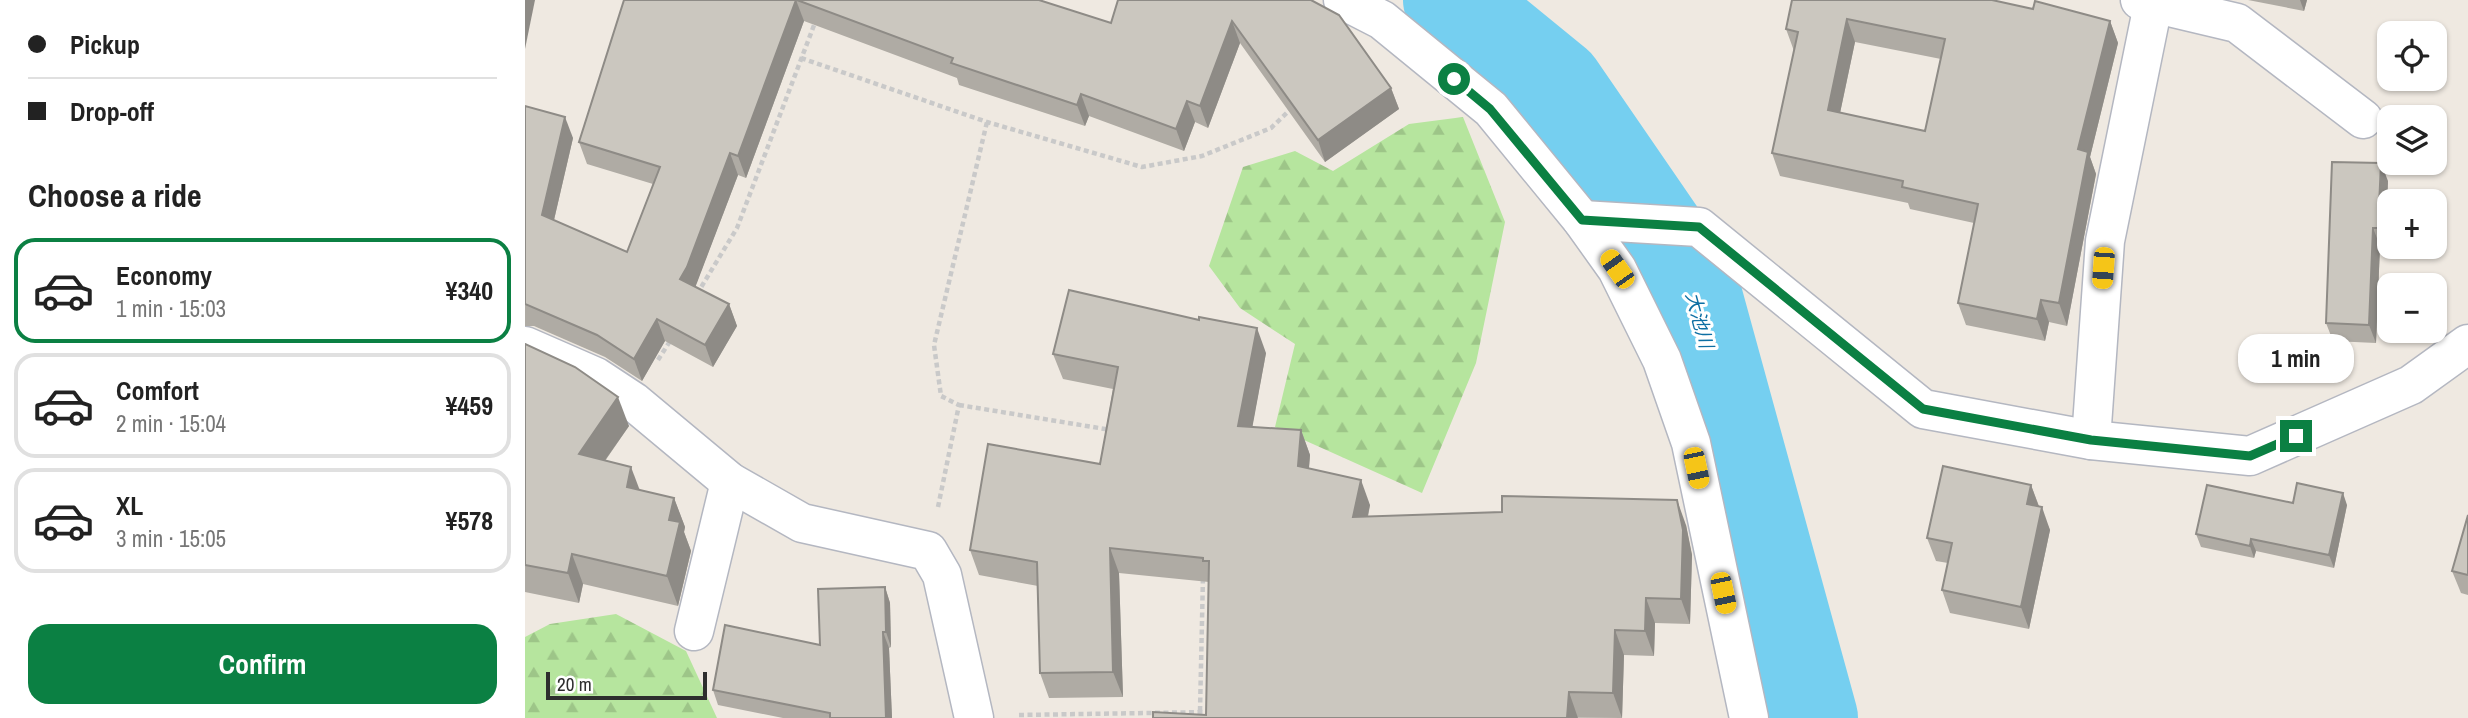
<!DOCTYPE html>
<html lang="en">
<head>
<meta charset="utf-8">
<style>
  body { margin:0; font-family:"Archivo Narrow","Noto Sans JP",sans-serif; background:#f2f2f2; color:#222; height:100vh; display:flex; flex-direction:column; font-size:26px; white-space:nowrap }
  * { box-sizing:border-box; margin:0 }
  p { font-size:23px; color:#767676 }
  .icon { flex:none; width:38px; height:38px; fill:none; stroke:currentColor; stroke-width:2; stroke-linecap:round; stroke-linejoin:round }
  .map { position:relative; flex:1; overflow:hidden }
  .side { display:flex; flex-direction:column; background:#fff; width:525px }
  .side>* { flex:none }
  .hud { display:grid; align-content:center; height:154px; padding:0 28px; background:#fff }
  .fabs { position:absolute; left:1852px; top:21px; display:grid; gap:14px }
  .fabs a { display:grid; place-items:center; width:70px; height:70px; border-radius:14px; background:#fff; box-shadow:0 2px 5px #0004; font-size:35px }
  .scale { position:absolute; left:21px; bottom:18px; width:161px; box-sizing:border-box; padding-left:7px; border:4px solid #2e2e2e; border-top:0; font-size:19px; line-height:24px; white-space:nowrap; color:#2e2e2e; -webkit-text-stroke:5px #fff; paint-order:stroke }
  .end { position:absolute; width:32px; height:32px; margin:-16px; border:9px solid #0b8043; background:#fff; box-shadow:0 0 0 4px #fff }
  .from { border-radius:50% }
  .bubble { position:absolute; height:49px; border-radius:21px; background:#fff; box-shadow:0 2px 5px #0004; font-size:23px; font-weight:700; line-height:49px; text-align:center }
  .car { position:absolute; width:21px; height:42px; margin:-21px -10px; border-radius:9px; box-shadow:0 0 5px 2px #0007; background:linear-gradient(#f5c518 24%,#345 0 40%,#f5c518 0 76%,#345 0 86%,#f5c518 0) }
  .hud b { display:flex; align-items:center; gap:24px; height:66px; font-size:26px }
  .hud b+b { border-top:2px solid #e0e0e0 }
  .hud i { width:18px; height:18px; background:#222 }
  ul { padding:0; list-style:none }
  li { display:flex; align-items:center; gap:21px; height:105px; margin:0 14px 10px; padding:0 14px; border:4px solid #e0e0e0; border-radius:21px }
  li div { flex:1 }
  li b { display:block; font-size:26px }
  li em { font-style:normal; font-weight:700 }
  li.active { border-color:#0b8043 }
  li>.icon { width:63px; height:63px; stroke-width:1.5 }
  h2 { padding:0 28px; font-size:32px; line-height:84px }
  .action { display:flex; gap:14px; margin-top:auto; padding:14px 28px }
  .action a { flex:1; height:80px; border-radius:21px; background:#0b8043; color:#fff; font-size:28px; font-weight:700; line-height:80px; text-align:center }
  main { display:flex; flex:1; min-height:0 }
  .map>svg:first-child { display:block }
  .forest { fill:url(#forest-firs) }
  .lines { fill:none; stroke-linecap:round; stroke-linejoin:round }
  .river { stroke:#75cff0; stroke-width:96 }
  .minor-casing { stroke:#b4b7c1; stroke-width:41 }
  .path { stroke:#c9c9c9; stroke-width:4.5; stroke-dasharray:5 3.5; stroke-linecap:butt }
  .minor { stroke:#fff; stroke-width:38 }
  .wall { fill:#afaba4; fill-rule:evenodd }
  .shaded-wall { fill:#8e8b86 }
  .building { fill:#cbc7bf; stroke:#8e8b86; stroke-width:2; fill-rule:evenodd }
  .route { stroke:#0b8043; stroke-width:9 }
  .labels { text-anchor:middle; dominant-baseline:central; stroke-width:6; stroke-linejoin:round; paint-order:stroke }
  .water-label { font-size:19px; font-style:italic; fill:#0d6fa3; stroke:#fff }
</style>
</head>
<body>
<main>
<section class="side">
<div class="hud">
<b><i class="from"></i>Pickup</b>
<b><i></i>Drop-off</b>
</div>
<h2>Choose a ride</h2>
<ul>
<li class="active"><svg class="icon" aria-label="car" viewBox="0 0 24 24"><path d="M5 17H2v-5l4-1 3-4h7l3 4 3 1v5h-3M9 17h6M6 11h13"/><circle cx="7" cy="17" r="2"/><circle cx="17" cy="17" r="2"/></svg><div><b>Economy</b><p>1 min · 15:03</p></div><em>¥340</em></li>
<li><svg class="icon" aria-label="car" viewBox="0 0 24 24"><path d="M5 17H2v-5l4-1 3-4h7l3 4 3 1v5h-3M9 17h6M6 11h13"/><circle cx="7" cy="17" r="2"/><circle cx="17" cy="17" r="2"/></svg><div><b>Comfort</b><p>2 min · 15:04</p></div><em>¥459</em></li>
<li><svg class="icon" aria-label="car" viewBox="0 0 24 24"><path d="M5 17H2v-5l4-1 3-4h7l3 4 3 1v5h-3M9 17h6M6 11h13"/><circle cx="7" cy="17" r="2"/><circle cx="17" cy="17" r="2"/></svg><div><b>XL</b><p>3 min · 15:05</p></div><em>¥578</em></li>
</ul>
<div class="action"><a>Confirm</a></div>
</section>
<div class="map">
<svg width="1943" height="718" viewBox="0 0 1943 718">
  <defs>
    <pattern id="forest-firs" width="22" height="20" patternUnits="userSpaceOnUse" patternTransform="scale(1.75)"><rect width="22" height="20" fill="#b6e59e"/><path d="M5 1l3.5 6h-7zM16 11l3.5 6h-7z" fill="#9dc588"/></pattern>
  </defs>
  <rect width="100%" height="100%" fill="#efe9e1"/>
  <!-- forest -->
  <g class="forest">
    <polygon points="938,117 980,222 951,363 897,493 750,427 770,344 715,308 684,266 718,167 770,151 808,171 884,124"/>
    <polygon points="91,614 161,651 192,718 0,718 0,637 25,624"/>
  </g>
  <g class="lines">
    <!-- river -->
    <polyline class="river" points="926,0 1031,86 1165,281 1285,718"/>
    <!-- minor casing -->
    <g class="minor-casing">
      <g id="minor">
        <polyline points="818,0 857,20 966,109 1057,220 1092,269 1137,360 1166,443 1224,718"/>
        <polyline points="1615,0 1712,23 1838,119"/>
        <polyline points="1057,220 1174,227 1398,409 1566,440 1725,456 1886,385 1943,344"/>
        <polyline points="0,346 71,377 109,402 205,482 277,523 403,551 417,575 449,718"/>
        <polyline points="1566,440 1580,241 1629,0"/>
        <polyline points="169,631 205,482"/>
      </g>
    </g>
    <!-- path -->
    <g class="path">
      <polyline points="276,58 462,122 617,167 677,156 746,128 768,107"/>
      <polyline points="172,294 212,228 291,20"/>
      <polyline points="133,360 147,338"/>
      <polyline points="434,405 586,430"/>
      <polyline points="413,507 434,405 416,396 409,345 462,122"/>
      <polyline points="675,711 678,576"/>
      <polyline points="494,715 685,712"/>
    </g>
    <!-- minor -->
    <use href="#minor" class="minor"/>
  </g>
  <!-- wall -->
  <g class="wall">
    <polygon points="99,0 514,0 586,23 786,0 866,88 874,109 800,162 715,43 683,128 670,122 659,151 564,116 560,126 434,85 432,78 279,21 221,178 213,175 170,287 204,304 212,326 188,367 140,341 117,381 80,357 9,326 0,326 0,106 48,138 29,220 102,252 128,184 62,164 54,142"/>
    <path d="M1267,0L1508,9L1585,21L1593,43L1565,157L1571,174L1542,326L1524,322L1520,341L1441,325L1433,303L1449,223L1385,209L1383,203L1255,176L1247,153L1269,51L1261,29ZM1330,42L1416,59L1400,131L1315,113Z"/>
    <polygon points="1723,0 1782,0 1779,11"/>
    <polygon points="1863,181 1860,246 1855,246 1851,343 1808,341 1801,323"/>
    <polygon points="0,344 104,426 80,461 115,490 149,498 160,527 159,532 166,551 153,606 58,584 54,603 0,592"/>
    <polygon points="741,353 727,427 776,430 785,455 784,468 845,505 843,517 1161,525 1167,555 1165,624 1130,623 1129,656 1099,655 1097,718 681,715 684,582 594,573 598,697 524,698 515,673 513,586 454,575 445,550 575,464 588,389 538,379 528,354"/>
    <polygon points="1506,485 1514,506 1525,530 1504,629 1425,613 1417,590 1423,563 1411,561 1402,538"/>
    <polygon points="1768,503 1822,505 1809,568 1731,551 1729,558 1676,547 1671,534"/>
    <polygon points="1943,515 1943,595 1936,593 1927,571"/>
    <polygon points="360,587 365,603 366,647 364,648 367,718 258,718 193,705 188,690 295,645"/>
  </g>
  <!-- shaded-wall -->
  <g class="shaded-wall">
    <polygon points="0,0 10,0 0,49"/>
    <polygon points="271,0 279,21 221,178 213,156"/>
    <polygon points="1775,0 1782,0 1779,11"/>
    <polygon points="1322,19 1330,42 1311,132 1303,110"/>
    <polygon points="707,21 715,43 683,128 675,106"/>
    <polygon points="1585,21 1593,43 1565,157 1571,174 1542,326 1534,303 1553,149"/>
    <polygon points="866,88 874,109 800,162 793,140"/>
    <polygon points="556,94 564,116 560,126 552,105"/>
    <polygon points="662,101 670,122 659,151 651,129"/>
    <polygon points="40,117 48,138 25,237 17,215"/>
    <polygon points="205,153 213,175 170,288 155,279"/>
    <polygon points="1856,163 1863,181 1860,246 1853,228"/>
    <polygon points="1848,228 1855,246 1851,343 1844,325"/>
    <polygon points="1516,300 1524,322 1520,341 1512,319"/>
    <polygon points="204,304 212,326 188,367 180,345"/>
    <polygon points="132,319 140,341 117,381 109,359"/>
    <polygon points="732,328 741,353 723,451 713,426"/>
    <polygon points="93,397 104,426 64,483 54,454"/>
    <polygon points="776,430 785,455 782,490 773,466"/>
    <polygon points="106,467 117,496 102,487"/>
    <polygon points="836,480 845,505 837,542 828,517"/>
    <polygon points="1506,485 1514,507 1502,504"/>
    <polygon points="1818,493 1822,505 1809,568 1804,555"/>
    <polygon points="149,498 160,527 159,532 166,551 153,606 142,576 144,520"/>
    <polygon points="1152,500 1161,525 1167,555 1165,624 1156,599"/>
    <polygon points="1517,507 1525,530 1504,629 1496,607"/>
    <polygon points="1726,539 1731,551 1729,558 1725,546"/>
    <polygon points="585,548 594,573 598,697 588,672"/>
    <polygon points="47,554 58,584 54,603 43,573"/>
    <polygon points="360,587 365,603 366,647 361,632"/>
    <polygon points="1121,598 1130,623 1129,656 1120,631"/>
    <polygon points="1090,630 1099,655 1097,718 1088,693"/>
    <polygon points="358,632 364,648 367,718 361,718"/>
    <polygon points="1044,692 1053,718 1042,718"/>
  </g>
  <!-- building -->
  <g class="building">
    <polygon points="99,0 271,0 213,156 205,153 162,267 155,279 204,304 180,345 132,319 109,359 72,335 0,304 0,106 40,117 17,215 102,252 135,167 54,142"/>
    <polygon points="272,0 514,0 586,23 593,0 786,0 814,15 866,88 793,140 707,21 675,106 662,101 651,129 556,94 552,105 426,63 428,58"/>
    <path d="M1267,0H1467L1508,9L1510,1L1585,21L1553,149L1563,152L1534,303L1516,300L1512,319L1433,303L1453,204L1377,187L1378,181L1247,153L1273,32L1261,29ZM1322,19L1420,39L1400,131L1303,110Z"/>
    <polygon points="1807,162 1856,163 1853,228 1848,228 1844,325 1801,323"/>
    <polygon points="544,290 674,320 674,317 732,328 713,426 776,430 773,466 836,480 828,517 977,512 977,496 1152,500 1158,530 1156,599 1121,598 1120,631 1090,630 1088,693 1044,692 1042,718 628,718 628,712 681,715 684,561 678,561 678,558 585,548 588,672 515,673 512,562 445,550 463,444 575,464 593,367 528,354"/>
    <polygon points="0,344 50,367 93,397 54,454 106,467 102,487 149,498 144,520 155,522 142,576 47,554 43,573 0,565"/>
    <polygon points="1418,466 1506,485 1502,504 1517,507 1496,607 1417,590 1427,543 1402,538"/>
    <polygon points="1772,483 1818,493 1804,555 1726,539 1725,546 1671,534 1682,485 1768,503"/>
    <polygon points="1943,515 1943,575 1927,571"/>
    <polygon points="360,587 361,632 358,632 361,718 305,718 305,713 188,690 200,625 295,645 293,589"/>
  </g>
  <g class="lines">
    <!-- route -->
    <polyline class="route" points="929,79 965,109 1057,220 1174,227 1398,409 1566,440 1725,456 1771,436"/>
  </g>
  <g class="labels">
    <!-- water labels -->
    <g class="water-label">
      <text transform="translate(1175 320) rotate(75)">大池川</text>
    </g>
  </g>
</svg>
<div class="fabs">
<a><svg class="icon" aria-label="locate" viewBox="0 0 24 24"><circle cx="12" cy="12" r="6"/><path d="M12 2v4M12 18v4M2 12h4M18 12h4"/></svg></a>
<a><svg class="icon" aria-label="layers" viewBox="0 0 24 24"><path d="M12 4l9 5-9 5-9-5zM3 14l9 5 9-5"/></svg></a>
<a>+</a>
<a>−</a>
</div>
<div class="scale">20 m</div>
<i class="end from" style="left:929px;top:79px"></i>
<i class="end" style="left:1771px;top:436px"></i>
<div class="bubble" style="left:1713px;top:334px;width:116px">1 min</div>
<i class="car" style="left:1578px;top:268px;rotate:184deg"></i>
<i class="car" style="left:1092px;top:269px;rotate:325deg"></i>
<i class="car" style="left:1171px;top:468px;rotate:168deg"></i>
<i class="car" style="left:1198px;top:593px;rotate:168deg"></i>
</div>
</main>
</body>
</html>
